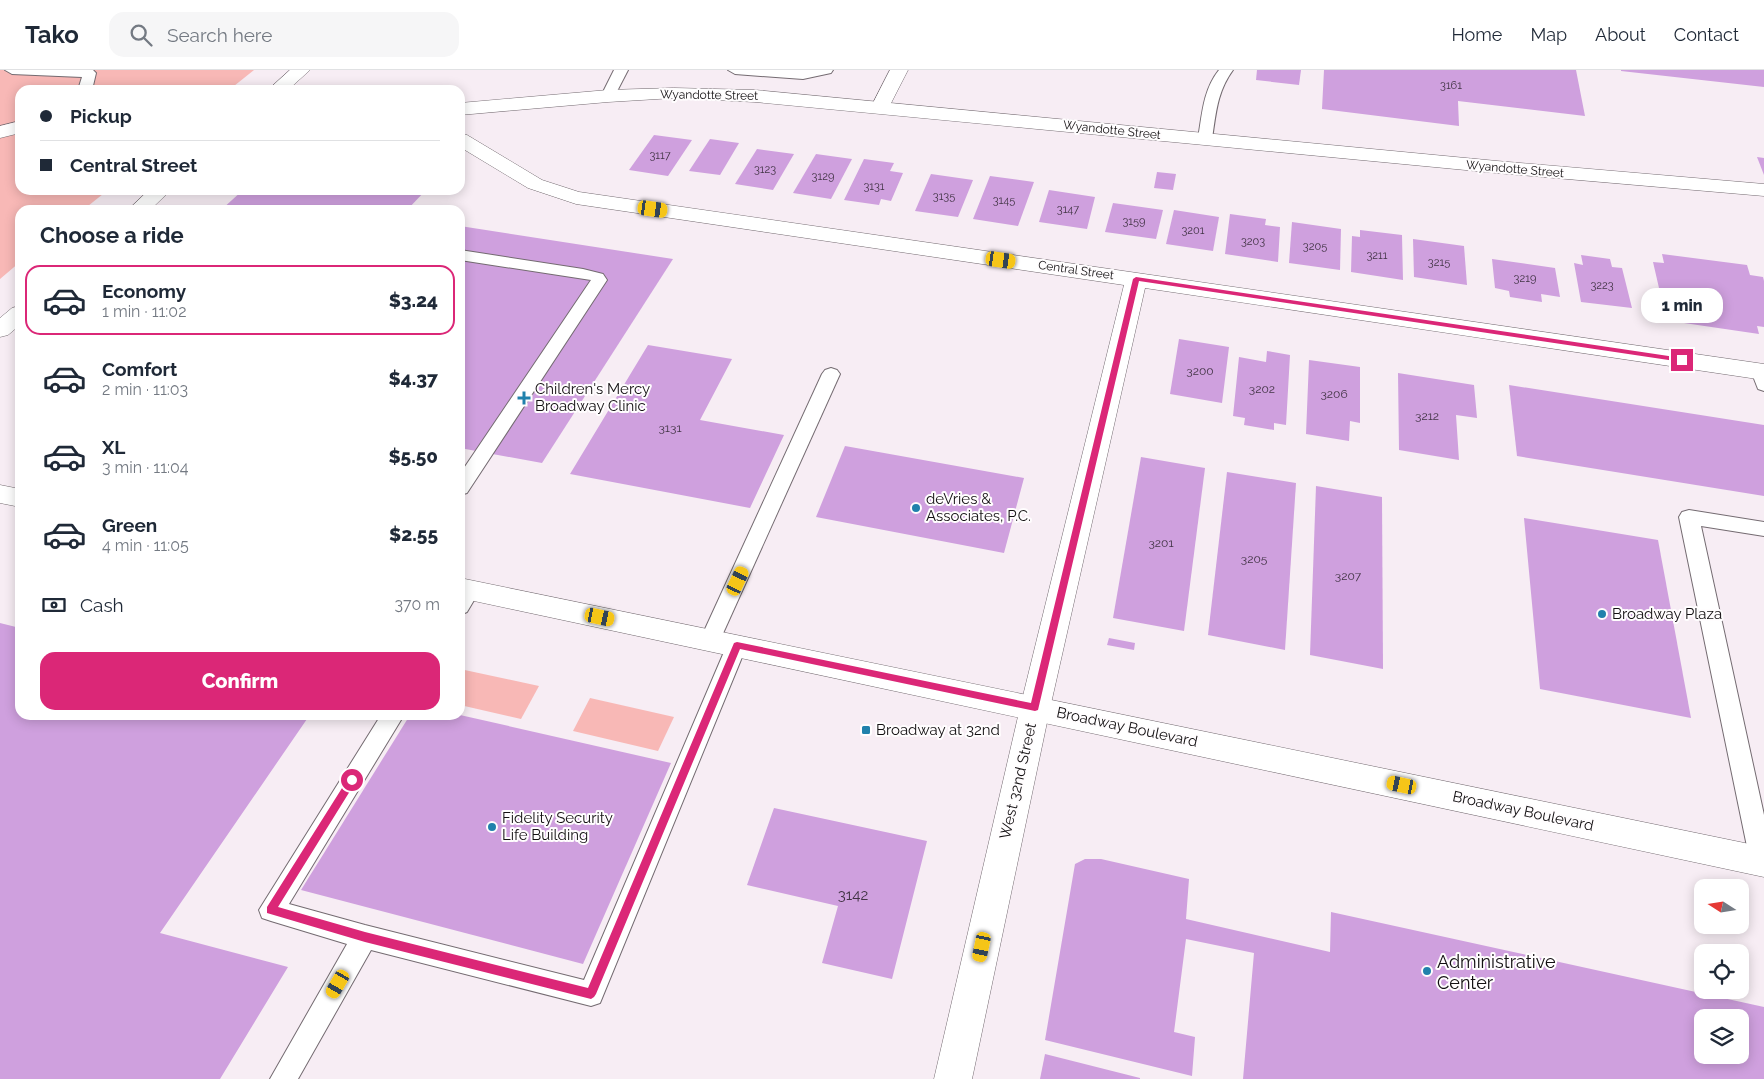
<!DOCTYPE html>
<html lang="en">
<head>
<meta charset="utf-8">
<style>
  body { margin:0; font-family:Raleway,sans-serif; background:#f6f6f7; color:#1f2937; height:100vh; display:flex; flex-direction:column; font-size:19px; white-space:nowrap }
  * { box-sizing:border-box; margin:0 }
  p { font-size:16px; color:#747a83 }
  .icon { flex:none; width:28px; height:28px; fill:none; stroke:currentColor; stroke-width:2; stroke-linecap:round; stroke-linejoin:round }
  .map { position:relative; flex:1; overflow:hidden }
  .panel { position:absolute; left:15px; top:135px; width:450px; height:515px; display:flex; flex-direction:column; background:#fff; border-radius:15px; box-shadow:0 2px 12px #0003 }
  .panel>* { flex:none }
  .guide { position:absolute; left:15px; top:15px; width:450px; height:110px; border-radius:15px; box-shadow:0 2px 12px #0003; display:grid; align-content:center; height:110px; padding:0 25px; background:#fff }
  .needle { width:32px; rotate:282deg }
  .tools { position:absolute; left:1694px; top:809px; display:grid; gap:10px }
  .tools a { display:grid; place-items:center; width:55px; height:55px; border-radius:10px; background:#fff; box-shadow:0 2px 12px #0003; font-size:25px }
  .end { position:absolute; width:22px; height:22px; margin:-11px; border:6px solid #db2777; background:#fff; box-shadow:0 0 0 2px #fff }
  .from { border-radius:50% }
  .bubble { position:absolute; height:35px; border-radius:15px; background:#fff; box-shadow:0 2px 12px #0003; font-size:16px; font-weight:800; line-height:35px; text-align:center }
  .car { position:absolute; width:15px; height:30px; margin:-15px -8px; border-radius:6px; box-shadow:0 0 4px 1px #0007; background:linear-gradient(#f5c518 24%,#345 0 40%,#f5c518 0 76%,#345 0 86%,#f5c518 0) }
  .guide b { display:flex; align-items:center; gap:18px; height:48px; font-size:19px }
  .guide b+b { border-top:1px solid #e0e1e3 }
  .guide i { width:12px; height:12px; background:#1f2937 }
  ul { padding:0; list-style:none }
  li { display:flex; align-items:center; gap:15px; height:70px; margin:0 10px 8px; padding:0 15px; border:2px solid transparent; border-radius:15px }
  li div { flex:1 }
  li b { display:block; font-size:19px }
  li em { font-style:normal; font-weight:800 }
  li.current { border-color:#db2777 }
  li>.icon { width:45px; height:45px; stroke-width:1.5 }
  h2 { padding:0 25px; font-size:22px; line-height:60px }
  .pay { display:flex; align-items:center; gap:12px; height:55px; padding:0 25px; font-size:19px }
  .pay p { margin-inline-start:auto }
  .cta { display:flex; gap:10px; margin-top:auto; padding:10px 25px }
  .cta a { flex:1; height:58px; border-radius:15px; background:#db2777; color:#fff; font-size:20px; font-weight:800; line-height:58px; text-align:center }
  header { display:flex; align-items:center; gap:30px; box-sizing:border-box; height:70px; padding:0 25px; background:#fff; border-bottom:1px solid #e0e1e3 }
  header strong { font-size:24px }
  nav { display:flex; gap:28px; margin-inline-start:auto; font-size:18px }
  .search { width:350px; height:45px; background:#f6f6f7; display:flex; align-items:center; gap:12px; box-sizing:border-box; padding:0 18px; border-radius:15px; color:#747a83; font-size:19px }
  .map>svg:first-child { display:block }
  .green { fill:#f8b8b6 }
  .building { fill:#cfa0de; fill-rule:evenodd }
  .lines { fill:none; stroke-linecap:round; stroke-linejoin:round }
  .lane-casing { stroke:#746b71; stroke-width:2 }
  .street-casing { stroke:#746b71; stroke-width:1 }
  .secondary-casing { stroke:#746b71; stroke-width:1 }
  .lane { fill:#fff; fill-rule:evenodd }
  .street { fill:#fff; fill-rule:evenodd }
  .secondary { fill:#fff; fill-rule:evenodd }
  .route { fill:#db2777 }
  .poi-dot { fill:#2081ac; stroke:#fffdfe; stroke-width:2 }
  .labels { text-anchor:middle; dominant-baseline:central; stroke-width:4; stroke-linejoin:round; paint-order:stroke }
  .far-number-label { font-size:11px; fill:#423445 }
  .far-street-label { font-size:12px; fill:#131012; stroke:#fffdfe }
  .number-label { font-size:12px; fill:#423445 }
  .poi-label { font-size:15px; fill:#131012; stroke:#fffdfe; text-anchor:start }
  .street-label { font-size:15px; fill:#131012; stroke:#fffdfe }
  .near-number-label { font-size:15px; fill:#423445 }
  .near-poi-label { font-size:18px; fill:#131012; stroke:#fffdfe; text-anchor:start }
</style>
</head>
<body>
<header>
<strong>Tako</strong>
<div class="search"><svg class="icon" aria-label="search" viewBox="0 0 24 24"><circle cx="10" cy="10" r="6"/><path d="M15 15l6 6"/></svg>Search here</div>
<nav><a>Home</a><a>Map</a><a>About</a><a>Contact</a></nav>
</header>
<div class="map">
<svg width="1764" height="1009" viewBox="0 0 1764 1009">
  <rect width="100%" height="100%" fill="#f7edf4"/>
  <!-- green -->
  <g class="green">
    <polygon points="0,0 254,0 229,20 20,20 20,120 108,120 83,140 20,140 20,192 0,209"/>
    <polygon points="460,599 539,616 521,649 460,635"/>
    <polygon points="590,628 674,647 658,681 573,661"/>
  </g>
  <!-- building -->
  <g class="building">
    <polygon points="1257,0 1301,0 1299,15 1256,10"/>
    <polygon points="1324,0 1576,0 1585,46 1458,31 1459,56 1322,39"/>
    <polygon points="1621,0 1764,0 1764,17 1621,1"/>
    <polygon points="654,65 692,70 668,106 629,100"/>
    <polygon points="710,69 739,73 720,105 689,101"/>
    <polygon points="757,79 794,84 773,120 735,114"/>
    <polygon points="816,84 852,89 831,129 793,123"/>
    <polygon points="1757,87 1764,88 1764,105"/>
    <polygon points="864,89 894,93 890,101 903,103 891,131 881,129 879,135 844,130"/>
    <polygon points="1157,102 1176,104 1173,120 1154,118"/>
    <polygon points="931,104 973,110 958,147 915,141"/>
    <polygon points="990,106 1034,112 1018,156 973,149"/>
    <polygon points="243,120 426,120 407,140 221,140"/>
    <polygon points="1049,120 1095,127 1087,159 1039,152"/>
    <polygon points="1113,133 1163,140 1156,169 1105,162"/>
    <polygon points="1174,140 1219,147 1213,181 1166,174"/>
    <polygon points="1230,144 1266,149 1265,155 1280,157 1278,192 1225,184"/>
    <polygon points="1292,152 1341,159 1340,200 1289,193"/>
    <polygon points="460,156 673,189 542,393 460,378"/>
    <polygon points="1360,160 1402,165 1403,210 1351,202 1352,166 1360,167"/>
    <polygon points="1413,169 1464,176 1467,215 1414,207"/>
    <polygon points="1662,184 1747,195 1750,205 1763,207 1764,211 1764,257 1757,256 1759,264 1684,253 1682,246 1665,244 1653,192 1664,193"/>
    <polygon points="1581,185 1610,189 1612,197 1622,198 1632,238 1581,232 1574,193 1583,195"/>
    <polygon points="1492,189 1555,198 1560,227 1541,224 1542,232 1510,227 1509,221 1495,218"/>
    <polygon points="1179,269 1229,277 1222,333 1170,324"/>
    <polygon points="648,275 732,289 700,350 784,365 750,438 570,404"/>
    <polygon points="1267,281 1290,285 1286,355 1274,353 1274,360 1244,355 1245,348 1233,346 1239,287 1266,292"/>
    <polygon points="1309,290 1360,297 1360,353 1350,351 1349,371 1306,364"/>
    <polygon points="1398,303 1474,315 1477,348 1456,345 1459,390 1399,380"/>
    <polygon points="1509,315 1764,355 1764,426 1517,386"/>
    <polygon points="845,376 1024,408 1004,483 816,447"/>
    <polygon points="1141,387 1205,398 1184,561 1113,548"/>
    <polygon points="1227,402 1296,413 1285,580 1208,565"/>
    <polygon points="1316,416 1382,427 1383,599 1310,585"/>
    <polygon points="1524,448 1658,470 1691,648 1540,619"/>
    <polygon points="0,553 20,558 20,645 291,645 307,649 160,863 288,897 220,1009 0,1009"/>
    <polygon points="1109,568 1135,573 1134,580 1107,575"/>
    <polygon points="410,645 460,645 671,693 583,894 301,820"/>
    <polygon points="774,738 927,771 892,909 822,893 838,836 747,815"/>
    <path d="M1085,789H1101L1189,809L1186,849L1330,882L1331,842L1764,937V1009H1243L1254,883L1186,869L1174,962L1195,967L1192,1006L1045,970L1075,794ZM1702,948H1740V985H1702Z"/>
    <polygon points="1045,984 1140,1008 1140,1009 1040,1009"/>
  </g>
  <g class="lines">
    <!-- lane casing -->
    <g class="lane-casing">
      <g id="lane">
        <polygon points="5,0 93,0 96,3 92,20 78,20 82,7 12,4"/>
        <polygon points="614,0 628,0 613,29 603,29 601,26"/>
        <polygon points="728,0 833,0 831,3 803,9 735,4"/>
        <path d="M1219,0H1233C1217,22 1216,43 1212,69L1205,73L1198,69C1202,45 1203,20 1219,0Z"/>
        <polygon points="460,180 583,199 603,204 607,210 467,423 460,425 460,404 591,210 460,190"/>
        <polygon points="1760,296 1764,297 1764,321 1758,319 1751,301 1754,297"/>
        <polygon points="831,298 837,300 840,304 720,570 717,576 710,578 703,576 700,570 822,304 825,300"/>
        <polygon points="1689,440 1764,452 1764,466 1701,456 1764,745 1764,801 1762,802 1754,799 1750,791 1679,447 1682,442"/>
        <polygon points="470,512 477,515 480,520 467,542 460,545 460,519 463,515"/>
        <polygon points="737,567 744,569 747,575 600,933 591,936 371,880 298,1009 270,1009 347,874 271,851 262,848 259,840 381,645 404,645 289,834 365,855 584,910 727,575 730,569"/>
      </g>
    </g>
    <!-- street casing -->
    <g class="street-casing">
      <g id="street">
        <polygon points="890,0 908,0 887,41 880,43 873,41 871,37"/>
        <polygon points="460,63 467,65 542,110 579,122 1764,294 1764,310 1145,218 1050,638 972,1009 934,1009 1020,638 1124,215 576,134 528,118 460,77"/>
      </g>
    </g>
    <!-- secondary casing -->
    <g class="secondary-casing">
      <g id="secondary">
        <polygon points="290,0 310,0 288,20 268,20"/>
        <polygon points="674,18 755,20 1497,91 1764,114 1764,126 1497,103 755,32 674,28 608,32 460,45 460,33 608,20"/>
        <polygon points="20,51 20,63 0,68 0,56"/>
        <polygon points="149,120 171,120 150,140 128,140"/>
        <polygon points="20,236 20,255 8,265 0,267 0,248 12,238"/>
        <polygon points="0,415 20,419 20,437 0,433"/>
        <polygon points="460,508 1764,777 1764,807 460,528"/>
      </g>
    </g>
    <!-- lane -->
    <use href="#lane" class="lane"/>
    <!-- street -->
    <use href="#street" class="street"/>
    <!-- secondary -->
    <use href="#secondary" class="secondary"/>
  </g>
  <!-- route -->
  <polygon class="route" points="1136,207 1682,288 1685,290 1682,292 1139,211 1038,640 1035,641 740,579 596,924 594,927 591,929 365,872 267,843 267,837 349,707 352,706 357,710 355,713 278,837 365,862 588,918 734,573 737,572 1031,633 1133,209"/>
  <!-- markers -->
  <g class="poi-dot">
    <path d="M521.5 320.5h5v5h5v5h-5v5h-5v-5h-5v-5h5z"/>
    <circle cx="916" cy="438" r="5"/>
    <circle cx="1602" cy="544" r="5"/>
    <rect x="861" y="655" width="10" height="10" rx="2.5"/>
    <circle cx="492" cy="757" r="5"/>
    <circle cx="1427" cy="901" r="5"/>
  </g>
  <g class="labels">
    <!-- far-number labels -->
    <g class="far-number-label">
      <text x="1451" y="15">3161</text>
      <text x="660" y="85">3117</text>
      <text x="765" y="99">3123</text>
      <text x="823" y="106">3129</text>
      <text x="874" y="116">3131</text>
      <text x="944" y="126">3135</text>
      <text x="1004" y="130">3145</text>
      <text x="1068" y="139">3147</text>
      <text x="1134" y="151">3159</text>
      <text x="1193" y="160">3201</text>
      <text x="1253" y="171">3203</text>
      <text x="1315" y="176">3205</text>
      <text x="1377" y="185">3211</text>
      <text x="1439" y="192">3215</text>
      <text x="1525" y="208">3219</text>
      <text x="1602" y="215">3223</text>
    </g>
    <!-- far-street labels -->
    <g class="far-street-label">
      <text transform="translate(709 25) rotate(1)">Wyandotte Street</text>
      <text transform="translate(1112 60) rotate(6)">Wyandotte Street</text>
      <text transform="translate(1515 99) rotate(5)">Wyandotte Street</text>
      <text transform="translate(1076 200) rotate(8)">Central Street</text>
    </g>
    <!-- number labels -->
    <g class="number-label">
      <text x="1200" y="301">3200</text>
      <text x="1262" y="319">3202</text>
      <text x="1334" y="324">3206</text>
      <text x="1427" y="346">3212</text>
      <text x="670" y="358">3131</text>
      <text x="1161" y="473">3201</text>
      <text x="1254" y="489">3205</text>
      <text x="1348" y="506">3207</text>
    </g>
    <!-- poi labels -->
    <g class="poi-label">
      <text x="535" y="319">Children's Mercy<tspan x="535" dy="17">Broadway Clinic</tspan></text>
      <text x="926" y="429">deVries &amp;<tspan x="926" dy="17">Associates, P.C.</tspan></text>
      <text x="1612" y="544">Broadway Plaza</text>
      <text x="876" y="660">Broadway at 32nd</text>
      <text x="502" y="748">Fidelity Security<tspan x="502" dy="17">Life Building</tspan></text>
    </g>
    <!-- street labels -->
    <g class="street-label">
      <text transform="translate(1127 657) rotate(12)">Broadway Boulevard</text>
      <text transform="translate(1018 711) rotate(-77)">West 32nd Street</text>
      <text transform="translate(1523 741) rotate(12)">Broadway Boulevard</text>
    </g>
    <!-- near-number labels -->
    <g class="near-number-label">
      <text x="853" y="825">3142</text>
    </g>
    <!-- near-poi labels -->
    <g class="near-poi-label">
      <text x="1437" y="891">Administrative<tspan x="1437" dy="21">Center</tspan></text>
    </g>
  </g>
</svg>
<div class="tools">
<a><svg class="needle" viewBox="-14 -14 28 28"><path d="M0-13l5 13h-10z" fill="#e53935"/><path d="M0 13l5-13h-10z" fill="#747a83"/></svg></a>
<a><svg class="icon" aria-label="locate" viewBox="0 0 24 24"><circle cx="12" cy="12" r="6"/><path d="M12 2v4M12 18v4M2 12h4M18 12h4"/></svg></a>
<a><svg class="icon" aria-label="layers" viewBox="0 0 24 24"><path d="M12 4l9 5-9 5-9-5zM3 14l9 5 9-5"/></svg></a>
</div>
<i class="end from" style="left:352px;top:710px"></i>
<i class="end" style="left:1682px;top:290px"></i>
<div class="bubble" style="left:1641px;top:218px;width:82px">1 min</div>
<i class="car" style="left:653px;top:139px;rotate:98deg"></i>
<i class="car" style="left:1001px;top:190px;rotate:98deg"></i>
<i class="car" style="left:738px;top:511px;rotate:25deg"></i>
<i class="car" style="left:600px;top:547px;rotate:102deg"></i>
<i class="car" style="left:1402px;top:715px;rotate:282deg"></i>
<i class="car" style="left:982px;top:877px;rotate:192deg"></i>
<i class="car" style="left:338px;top:914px;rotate:210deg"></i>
<div class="guide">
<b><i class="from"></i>Pickup</b>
<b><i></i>Central Street</b>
</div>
<section class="panel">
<h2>Choose a ride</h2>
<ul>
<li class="current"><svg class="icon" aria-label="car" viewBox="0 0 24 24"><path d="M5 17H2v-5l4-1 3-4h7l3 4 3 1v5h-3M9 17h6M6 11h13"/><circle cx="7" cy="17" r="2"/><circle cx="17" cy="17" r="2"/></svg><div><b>Economy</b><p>1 min · 11:02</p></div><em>$3.24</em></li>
<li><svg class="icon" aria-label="car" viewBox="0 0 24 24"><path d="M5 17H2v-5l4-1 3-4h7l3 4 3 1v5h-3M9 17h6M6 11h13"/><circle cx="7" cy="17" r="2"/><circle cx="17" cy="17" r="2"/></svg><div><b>Comfort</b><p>2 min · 11:03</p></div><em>$4.37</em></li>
<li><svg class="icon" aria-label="car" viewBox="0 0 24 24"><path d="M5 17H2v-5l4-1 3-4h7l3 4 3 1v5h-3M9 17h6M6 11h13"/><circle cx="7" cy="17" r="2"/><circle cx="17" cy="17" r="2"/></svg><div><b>XL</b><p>3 min · 11:04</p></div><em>$5.50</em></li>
<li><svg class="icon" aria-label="car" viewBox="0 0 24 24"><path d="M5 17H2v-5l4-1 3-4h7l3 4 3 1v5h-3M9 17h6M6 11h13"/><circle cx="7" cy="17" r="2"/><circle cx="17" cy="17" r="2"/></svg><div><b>Green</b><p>4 min · 11:05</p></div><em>$2.55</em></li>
</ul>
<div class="pay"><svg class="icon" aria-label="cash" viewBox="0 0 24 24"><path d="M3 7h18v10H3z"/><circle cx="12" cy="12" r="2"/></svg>Cash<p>370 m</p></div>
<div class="cta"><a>Confirm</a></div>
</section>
</div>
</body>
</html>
